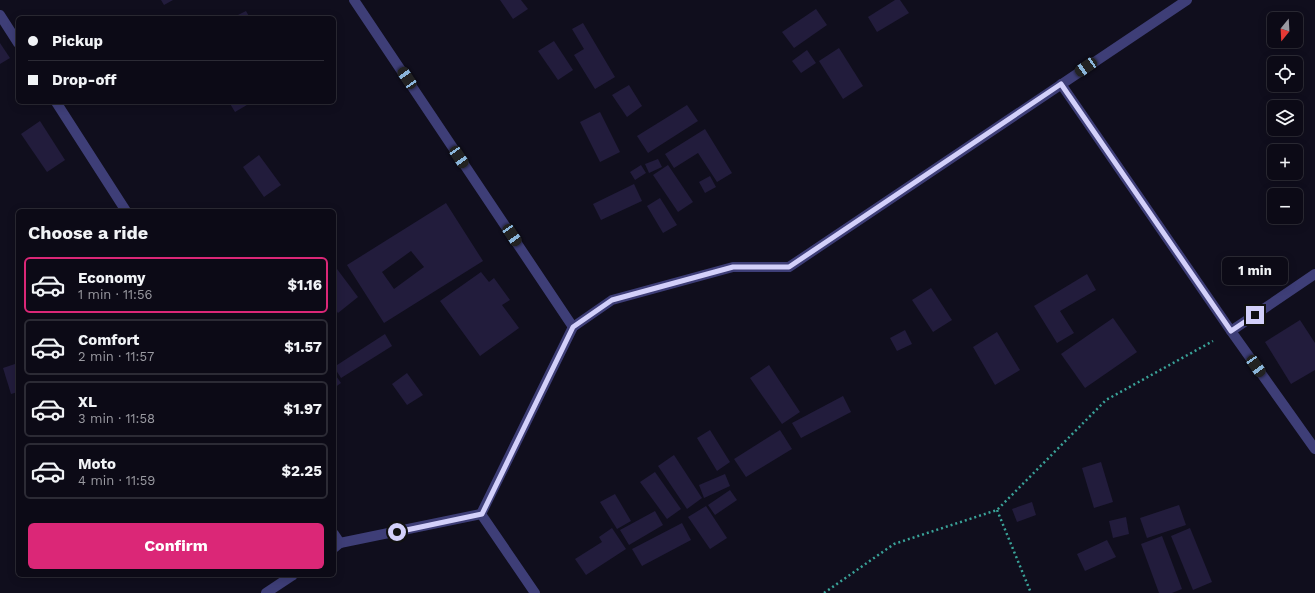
<!DOCTYPE html>
<html lang="en">
<head>
<meta charset="utf-8">
<style>
  body { margin:0; font-family:"Work Sans",sans-serif; background:#1a1823; color:#f1f3f6; height:100vh; display:flex; flex-direction:column; font-size:15px; white-space:nowrap }
  * { box-sizing:border-box; margin:0 }
  p { font-size:13px; color:#9a9aa1 }
  .icon { flex:none; width:22px; height:22px; fill:none; stroke:currentColor; stroke-width:2; stroke-linecap:round; stroke-linejoin:round }
  .map { position:relative; flex:1; overflow:hidden }
  .panel { position:absolute; left:16px; top:209px; width:320px; height:368px; display:flex; flex-direction:column; background:#0c0a16; border-radius:6px; box-shadow:0 2px 10px #0003,0 0 0 1px #2c2b35 }
  .panel>* { flex:none }
  .banner { position:absolute; left:16px; top:16px; width:320px; height:88px; border-radius:6px; box-shadow:0 2px 10px #0003,0 0 0 1px #2c2b35; display:grid; align-content:center; height:88px; padding:0 12px; background:#0c0a16 }
  .needle { width:26px; rotate:198deg }
  .controls { position:absolute; left:1267px; top:12px; display:grid; gap:8px }
  .controls a { display:grid; place-items:center; width:36px; height:36px; border-radius:6px; background:#0c0a16; box-shadow:0 2px 10px #0003,0 0 0 1px #2c2b35; font-size:20px }
  .end { position:absolute; width:18px; height:18px; margin:-9px; border:5px solid #d3d0fa; background:#111; box-shadow:0 0 0 2px #111 }
  .from { border-radius:50% }
  .bubble { position:absolute; height:28px; border-radius:6px; background:#0c0a16; box-shadow:0 2px 10px #0003,0 0 0 1px #2c2b35; font-size:13px; font-weight:700; line-height:28px; text-align:center }
  .car { position:absolute; width:12px; height:24px; margin:-12px -6px; border-radius:5px; box-shadow:0 0 3px 1px #0007; background:linear-gradient(#222 24%,#8ab4d8 0 40%,#222 0 76%,#8ab4d8 0 86%,#222 0) }
  .banner b { display:flex; align-items:center; gap:14px; height:38px; font-size:15px }
  .banner b+b { border-top:1px solid #2c2b35 }
  .banner i { width:10px; height:10px; background:#f1f3f6 }
  ul { padding:0; list-style:none }
  li { display:flex; align-items:center; gap:12px; height:56px; margin:0 8px 6px; padding:0 4px; border:2px solid #2c2b35; border-radius:6px }
  li div { flex:1 }
  li b { display:block; font-size:15px }
  li em { font-style:normal; font-weight:700 }
  li.active { border-color:#db2777 }
  li>.icon { width:36px; height:36px; stroke-width:1.5 }
  h2 { padding:0 12px; font-size:18px; line-height:48px }
  .button { display:flex; gap:8px; margin-top:auto; padding:8px 12px }
  .button a { flex:1; height:46px; border-radius:6px; background:#db2777; color:#fff; font-size:16px; font-weight:700; line-height:46px; text-align:center }
  .map>svg:first-child { display:block }
  .building { fill:#221c3c; fill-rule:evenodd }
  .lines { fill:none; stroke-linecap:round; stroke-linejoin:round }
  .path { stroke:#3aa399; stroke-width:2.5; stroke-dasharray:2 3; stroke-linecap:butt }
  .minor { stroke:#3e3e77; stroke-width:10 }
  .route { stroke:#d3d0fa; stroke-width:5 }
</style>
</head>
<body>
<div class="map">
<svg width="1315" height="593" viewBox="0 0 1315 593">
  <rect width="100%" height="100%" fill="#100e1d"/>
  <!-- building -->
  <g class="building">
    <polygon points="161,0 173,0 164,5"/>
    <polygon points="500,0 521,0 528,9 513,19"/>
    <polygon points="895,0 900,0 909,13 877,32 868,17"/>
    <polygon points="816,9 827,25 794,48 782,32"/>
    <polygon points="246,11 250,18 232,18"/>
    <polygon points="583,23 615,77 595,89 574,55 584,49 572,29"/>
    <polygon points="554,41 573,70 558,80 538,51"/>
    <polygon points="0,43 10,58 0,64"/>
    <polygon points="839,48 863,86 843,99 819,61"/>
    <polygon points="807,50 816,63 801,73 792,61"/>
    <polygon points="629,85 642,106 627,117 612,95"/>
    <polygon points="229,102 252,102 235,112"/>
    <polygon points="687,105 698,121 648,153 637,136"/>
    <polygon points="600,112 620,152 600,162 580,122"/>
    <polygon points="40,121 65,160 47,172 21,134"/>
    <polygon points="705,129 732,173 717,182 698,153 674,168 665,154"/>
    <polygon points="259,155 281,185 264,197 243,167"/>
    <polygon points="658,159 662,167 649,173 645,164"/>
    <polygon points="641,165 646,173 635,180 630,172"/>
    <polygon points="668,165 693,202 678,212 653,175"/>
    <polygon points="710,176 716,187 705,193 699,182"/>
    <polygon points="634,184 642,201 601,220 593,204"/>
    <polygon points="660,198 677,225 663,233 647,206"/>
    <path d="M446,203L483,261L384,323L347,265ZM411,251L424,267L394,289L382,272Z"/>
    <polygon points="334,265 358,297 338,313 334,308"/>
    <polygon points="481,272 489,282 494,278 510,300 502,305 519,328 480,356 440,301"/>
    <polygon points="1087,274 1096,290 1060,311 1074,333 1057,343 1034,306"/>
    <polygon points="931,288 952,320 933,332 912,300"/>
    <polygon points="1113,318 1137,352 1085,388 1061,354"/>
    <polygon points="1300,320 1315,343 1315,370 1291,384 1265,342"/>
    <polygon points="905,330 912,344 897,351 890,338"/>
    <polygon points="997,332 1020,370 995,385 973,347"/>
    <polygon points="385,334 392,346 341,378 334,367"/>
    <polygon points="18,363 18,392 11,394 3,368"/>
    <polygon points="769,365 800,412 782,424 750,378"/>
    <polygon points="334,373 341,383 334,388"/>
    <polygon points="407,373 423,395 407,405 392,384"/>
    <polygon points="843,396 851,412 801,438 792,423"/>
    <polygon points="710,430 730,462 717,471 697,438"/>
    <polygon points="780,430 792,449 746,477 734,459"/>
    <polygon points="674,455 702,498 687,509 658,466"/>
    <polygon points="1101,462 1113,502 1094,508 1082,468"/>
    <polygon points="655,472 681,509 667,519 640,482"/>
    <polygon points="725,474 730,486 704,498 699,485"/>
    <polygon points="730,490 737,500 715,515 708,505"/>
    <polygon points="615,494 631,521 617,529 600,502"/>
    <polygon points="1032,502 1036,515 1017,522 1012,509"/>
    <polygon points="1179,505 1186,525 1147,538 1140,518"/>
    <polygon points="706,506 727,538 710,549 688,517"/>
    <polygon points="655,511 663,525 629,545 620,530"/>
    <polygon points="1126,517 1129,534 1113,538 1109,521"/>
    <polygon points="682,523 691,540 642,566 632,549"/>
    <polygon points="612,528 626,549 586,575 575,559 602,542 599,537"/>
    <polygon points="1190,528 1212,582 1193,590 1171,536"/>
    <polygon points="1162,536 1182,589 1172,593 1159,593 1141,544"/>
    <polygon points="1107,540 1116,557 1085,571 1077,554"/>
  </g>
  <g class="lines">
    <!-- path -->
    <g class="path">
      <polyline points="997,510 1031,593"/>
      <polyline points="824,593 894,544 997,510 1106,400 1213,341"/>
    </g>
    <!-- minor -->
    <g class="minor">
      <polyline points="354,0 573,327"/>
      <polyline points="0,15 18,43"/>
      <polyline points="1061,84 1231,331 1315,449"/>
      <polyline points="56,102 126,211"/>
      <polyline points="1231,331 1315,274"/>
      <polyline points="481,514 573,327 612,300 733,267 789,267 1187,0"/>
      <polyline points="481,514 535,593"/>
      <polyline points="334,534 340,543"/>
      <polyline points="334,548 340,543 481,514"/>
      <polyline points="266,593 293,575"/>
    </g>
  </g>
  <g class="lines">
    <!-- route -->
    <polyline class="route" points="397,532 482,514 573,327 612,300 733,267 789,267 1061,84 1231,331 1255,315"/>
  </g>
</svg>
<div class="controls">
<a><svg class="needle" viewBox="-14 -14 28 28"><path d="M0-13l5 13h-10z" fill="#e53935"/><path d="M0 13l5-13h-10z" fill="#9a9aa1"/></svg></a>
<a><svg class="icon" aria-label="locate" viewBox="0 0 24 24"><circle cx="12" cy="12" r="6"/><path d="M12 2v4M12 18v4M2 12h4M18 12h4"/></svg></a>
<a><svg class="icon" aria-label="layers" viewBox="0 0 24 24"><path d="M12 4l9 5-9 5-9-5zM3 14l9 5 9-5"/></svg></a>
<a>+</a>
<a>−</a>
</div>
<i class="end from" style="left:397px;top:532px"></i>
<i class="end" style="left:1255px;top:315px"></i>
<div class="bubble" style="left:1222px;top:257px;width:66px">1 min</div>
<i class="car" style="left:1086px;top:67px;rotate:236deg"></i>
<i class="car" style="left:407px;top:78px;rotate:326deg"></i>
<i class="car" style="left:459px;top:157px;rotate:146deg"></i>
<i class="car" style="left:512px;top:235px;rotate:146deg"></i>
<i class="car" style="left:1256px;top:366px;rotate:145deg"></i>
<div class="banner">
<b><i class="from"></i>Pickup</b>
<b><i></i>Drop-off</b>
</div>
<section class="panel">
<h2>Choose a ride</h2>
<ul>
<li class="active"><svg class="icon" aria-label="car" viewBox="0 0 24 24"><path d="M5 17H2v-5l4-1 3-4h7l3 4 3 1v5h-3M9 17h6M6 11h13"/><circle cx="7" cy="17" r="2"/><circle cx="17" cy="17" r="2"/></svg><div><b>Economy</b><p>1 min · 11:56</p></div><em>$1.16</em></li>
<li><svg class="icon" aria-label="car" viewBox="0 0 24 24"><path d="M5 17H2v-5l4-1 3-4h7l3 4 3 1v5h-3M9 17h6M6 11h13"/><circle cx="7" cy="17" r="2"/><circle cx="17" cy="17" r="2"/></svg><div><b>Comfort</b><p>2 min · 11:57</p></div><em>$1.57</em></li>
<li><svg class="icon" aria-label="car" viewBox="0 0 24 24"><path d="M5 17H2v-5l4-1 3-4h7l3 4 3 1v5h-3M9 17h6M6 11h13"/><circle cx="7" cy="17" r="2"/><circle cx="17" cy="17" r="2"/></svg><div><b>XL</b><p>3 min · 11:58</p></div><em>$1.97</em></li>
<li><svg class="icon" aria-label="car" viewBox="0 0 24 24"><path d="M5 17H2v-5l4-1 3-4h7l3 4 3 1v5h-3M9 17h6M6 11h13"/><circle cx="7" cy="17" r="2"/><circle cx="17" cy="17" r="2"/></svg><div><b>Moto</b><p>4 min · 11:59</p></div><em>$2.25</em></li>
</ul>
<div class="button"><a>Confirm</a></div>
</section>
</div>
</body>
</html>
